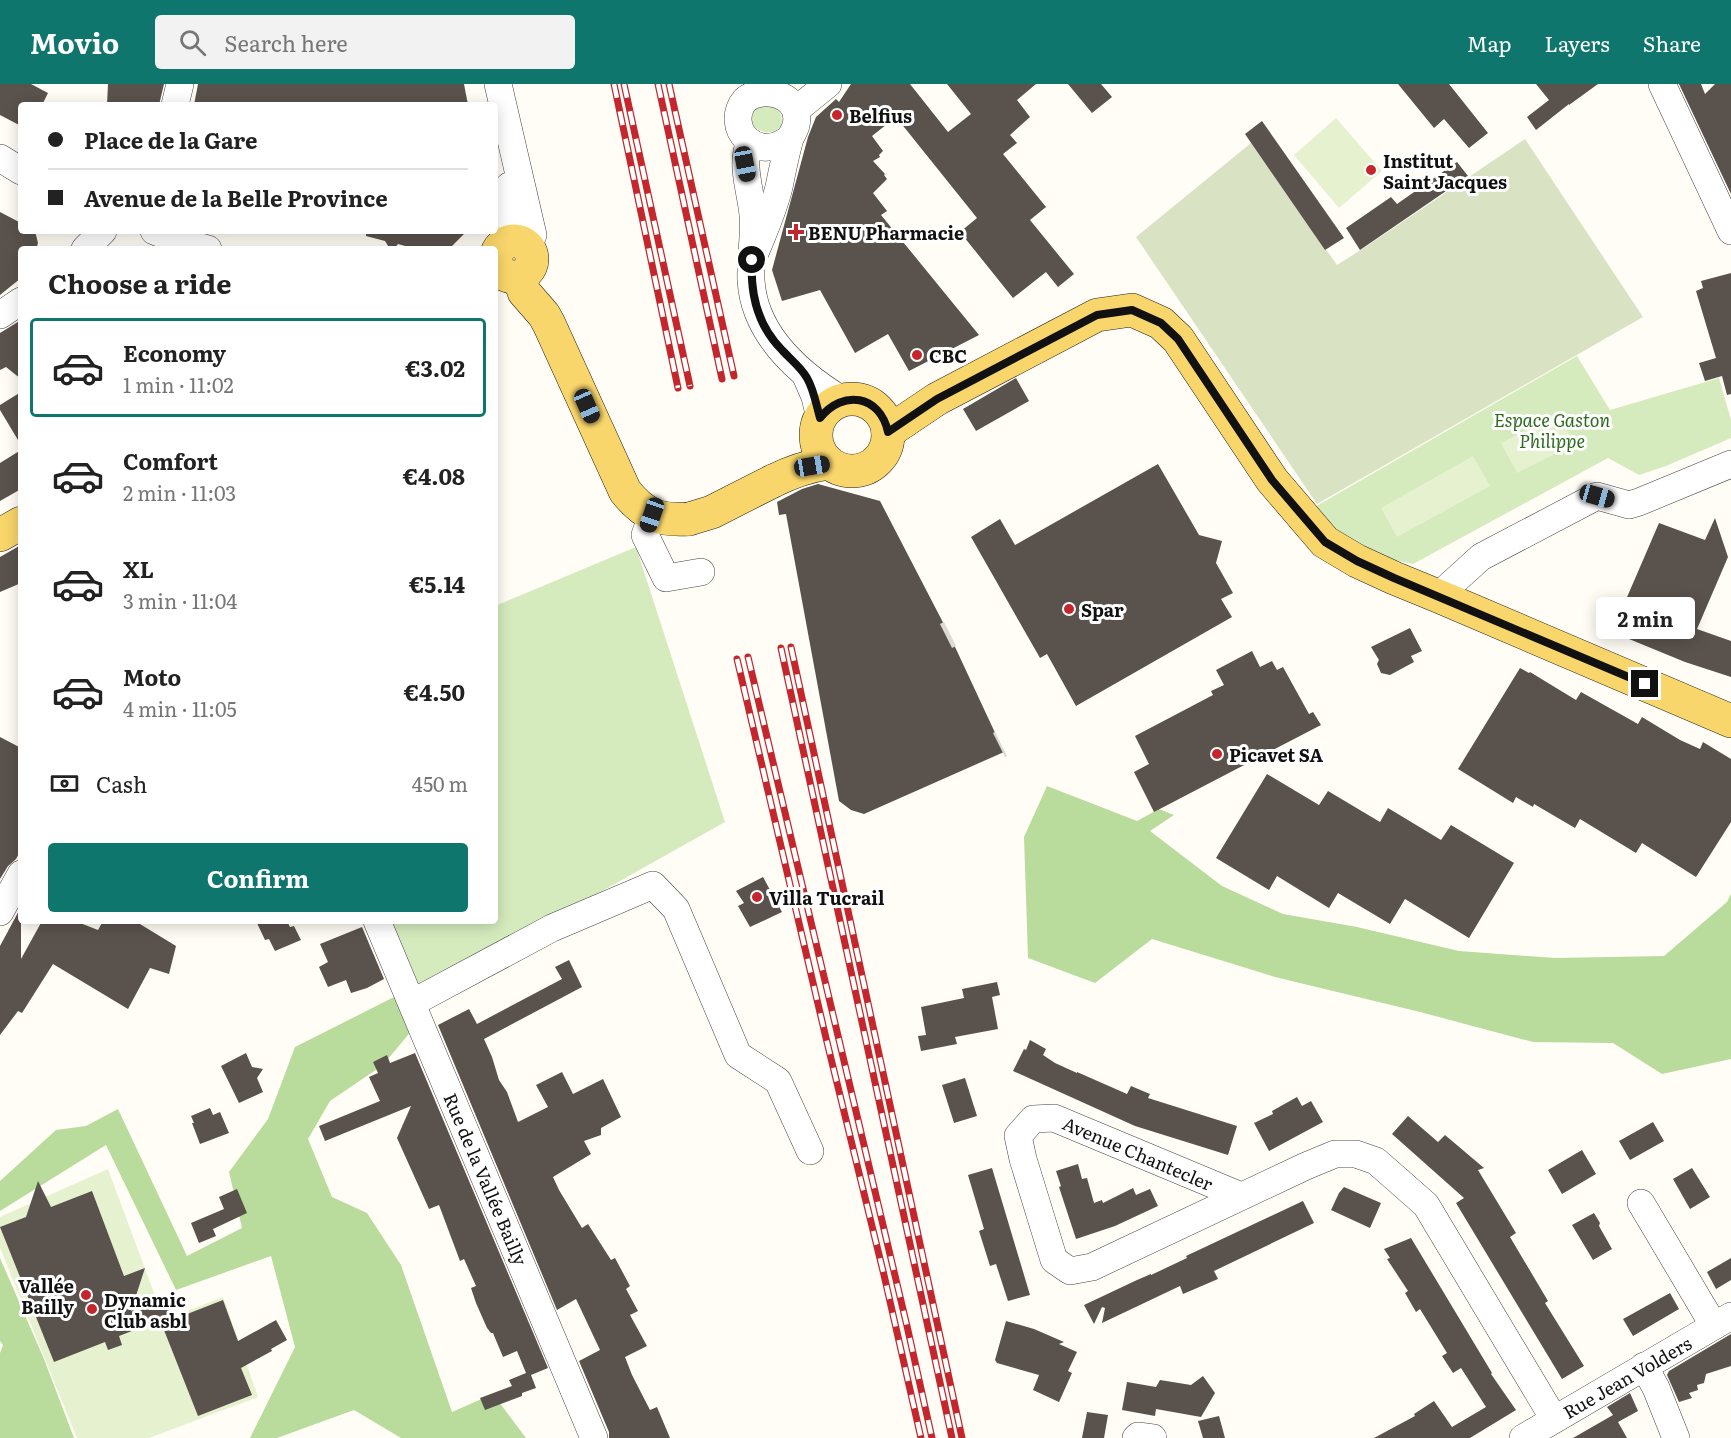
<!DOCTYPE html>
<html lang="en">
<head>
<meta charset="utf-8">
<style>
  body { margin:0; font-family:Literata,serif; background:#f2f2f2; color:#222; height:100vh; display:flex; flex-direction:column; font-size:22px; white-space:nowrap }
  * { box-sizing:border-box; margin:0 }
  p { font-size:20px; color:#767676 }
  .icon { flex:none; width:33px; height:33px; fill:none; stroke:currentColor; stroke-width:2; stroke-linecap:round; stroke-linejoin:round }
  .map { position:relative; flex:1; overflow:hidden }
  .side { position:absolute; left:18px; top:162px; width:480px; height:678px; display:flex; flex-direction:column; background:#fff; border-radius:6px; box-shadow:0 3px 15px #0003 }
  .side>* { flex:none }
  .top-card { position:absolute; left:18px; top:18px; width:480px; height:132px; border-radius:6px; box-shadow:0 3px 15px #0003; display:grid; align-content:center; height:132px; padding:0 30px; background:#fff }
  .end { position:absolute; width:27px; height:27px; margin:-14px; border:8px solid #111; background:#fff; box-shadow:0 0 0 3px #fff }
  .from { border-radius:50% }
  .bubble { position:absolute; height:42px; border-radius:6px; background:#fff; box-shadow:0 3px 15px #0003; font-size:20px; font-weight:700; line-height:42px; text-align:center }
  .car { position:absolute; width:18px; height:36px; margin:-18px -9px; border-radius:8px; box-shadow:0 0 4px 2px #0007; background:linear-gradient(#222 24%,#8ab4d8 0 40%,#222 0 76%,#8ab4d8 0 86%,#222 0) }
  .top-card b { display:flex; align-items:center; gap:21px; height:57px; font-size:22px }
  .top-card b+b { border-top:2px solid #e0e0e0 }
  .top-card i { width:15px; height:15px; background:#222 }
  ul { padding:0; list-style:none }
  li { display:flex; align-items:center; gap:18px; height:99px; margin:0 12px 9px; padding:0 18px; border:3px solid transparent; border-radius:6px }
  li div { flex:1 }
  li b { display:block; font-size:22px }
  li em { font-style:normal; font-weight:700 }
  li.on { border-color:#0f766e }
  li>.icon { width:54px; height:54px; stroke-width:1.5 }
  h2 { padding:0 30px; font-size:27px; line-height:72px }
  .pay { display:flex; align-items:center; gap:15px; height:66px; padding:0 30px; font-size:22px }
  .pay p { margin-inline-start:auto }
  .action { display:flex; gap:12px; margin-top:auto; padding:12px 30px }
  .action a { flex:1; height:69px; border-radius:6px; background:#0f766e; color:#fff; font-size:24px; font-weight:700; line-height:69px; text-align:center }
  header { display:flex; align-items:center; gap:36px; box-sizing:border-box; height:84px; padding:0 30px; background:#0f766e; color:#fff }
  header strong { font-size:28px }
  nav { display:flex; gap:33px; margin-inline-start:auto; font-size:21px }
  .search { width:420px; height:54px; background:#f2f2f2; display:flex; align-items:center; gap:15px; box-sizing:border-box; padding:0 21px; border-radius:6px; color:#767676; font-size:22px }
  .map>svg:first-child { display:block }
  .green { fill:#d5ebbd }
  .forest { fill:#b9dc9c }
  .cemetery { fill:#d9e3c4 }
  .pitch { fill:#e6f2cf }
  .building { fill:#5a524d }
  .lines { fill:none; stroke-linecap:round; stroke-linejoin:round }
  .minor-tunnel { stroke:#dbdad3; stroke-width:27; stroke-dasharray:27 14; stroke-linecap:butt }
  .minor-casing { stroke:#444; stroke-width:28 }
  .major-casing { stroke:#222; stroke-width:34 }
  .minor { stroke:#fff; stroke-width:27 }
  .major { stroke:#f9d66b; stroke-width:33 }
  .rail-casing { stroke:#c4262e; stroke-width:7 }
  .rail { stroke:#fff; stroke-width:4.5; stroke-dasharray:14; stroke-linecap:butt }
  .major-bridge-casing { stroke:#222; stroke-width:34; stroke-linecap:butt }
  .major-bridge { stroke:#f9d66b; stroke-width:33 }
  .route { stroke:#111; stroke-width:8 }
  .poi-dot { fill:#c4262e; stroke:#fff; stroke-width:2 }
  .labels { text-anchor:middle; dominant-baseline:central; stroke-width:6; stroke-linejoin:round; paint-order:stroke }
  .poi-label { font-size:18px; font-weight:bold; fill:#111; stroke:#fff; text-anchor:start }
  .park-label { font-size:18px; font-style:italic; fill:#2f6b1f; stroke:#fff }
  .street-label { font-size:18px; fill:#111; stroke:#fff }
</style>
</head>
<body>
<header>
<strong>Movio</strong>
<div class="search"><svg class="icon" aria-label="search" viewBox="0 0 24 24"><circle cx="10" cy="10" r="6"/><path d="M15 15l6 6"/></svg>Search here</div>
<nav><a>Map</a><a>Layers</a><a>Share</a></nav>
</header>
<div class="map">
<svg width="1731" height="1354" viewBox="0 0 1731 1354">
  <rect width="100%" height="100%" fill="#fffdf5"/>
  <!-- green -->
  <g class="green">
    <path d="M776,21C801,60 735,54 756,23Z"/>
    <polygon points="1577,272 1610,326 1719,294 1731,336 1731,354 1666,382 1639,391 1608,374 1413,480 1351,467 1313,424"/>
    <polygon points="636,463 725,738 422,908 391,837 495,837 495,522"/>
  </g>
  <!-- forest -->
  <g class="forest">
    <polygon points="1047,702 1137,737 1159,725 1174,731 1150,747 1222,802 1283,830 1357,843 1459,867 1555,874 1664,872 1727,818 1731,810 1731,975 1662,990 1613,959 1533,958 1420,928 1275,893 1152,855 1095,899 1028,874 1024,753"/>
    <polygon points="402,909 417,940 383,981 330,1017 308,1055 332,1113 367,1129 401,1181 452,1328 493,1310 526,1354 401,1354 354,1326 277,1354 250,1354 295,1263 271,1172 176,1206 106,1061 0,1127 0,1097 56,1046 86,1042 118,1025 187,1172 242,1144 229,1088 268,1035 295,963"/>
    <polygon points="0,1174 44,1275 74,1354 0,1354 0,1269 3,1261 0,1257"/>
  </g>
  <!-- cemetery -->
  <polygon class="cemetery" points="1525,55 1643,233 1317,420 1136,153 1251,59 1337,181 1367,162"/>
  <!-- pitch -->
  <g class="pitch">
    <polygon points="1336,34 1382,87 1339,124 1294,71"/>
    <polygon points="1558,329 1574,360 1517,389 1501,359"/>
    <polygon points="1473,372 1490,402 1397,453 1381,424"/>
    <polygon points="108,1085 164,1236 223,1213 258,1313 149,1354 77,1354 0,1164 0,1133"/>
  </g>
  <!-- building -->
  <g class="building">
    <polygon points="0,0 31,0 48,9 42,21 21,21 21,42 0,31"/>
    <polygon points="108,0 164,0 159,21 107,21"/>
    <polygon points="198,0 464,0 468,21 194,21"/>
    <polygon points="851,0 910,0 948,48 971,30 947,0 1036,0 1017,16 1030,33 1010,51 1017,59 1003,70 1046,123 1030,136 1074,190 1058,203 1046,188 1013,214 960,148 977,134 896,33 872,52 883,67 879,71 880,73 873,77 885,90 884,91 887,95 873,109 887,127 881,131 979,251 909,287 888,250 855,269 820,206 782,217 772,186 808,53 816,33 836,15 839,18"/>
    <polygon points="1068,0 1101,0 1112,13 1092,29"/>
    <polygon points="1398,0 1449,0 1488,49 1469,64 1444,35 1434,44"/>
    <polygon points="1536,0 1598,0 1569,21 1569,20 1536,46 1527,33 1549,16"/>
    <polygon points="1679,0 1701,0 1705,10 1715,0 1731,0 1731,110"/>
    <polygon points="1262,37 1344,154 1325,166 1245,50"/>
    <polygon points="1457,78 1468,92 1360,166 1346,144 1391,113 1397,120"/>
    <polygon points="0,128 21,139 21,147 35,147 38,159 36,165 21,165 21,194 0,211"/>
    <polygon points="366,147 467,147 451,163 447,165 416,165 398,160 394,165 390,165 385,157 366,152"/>
    <polygon points="1731,189 1731,310 1727,311 1722,292 1705,297 1699,279 1716,274 1696,207 1703,204 1701,197"/>
    <polygon points="21,236 21,295 6,283 0,286 0,249"/>
    <polygon points="1016,294 1029,317 976,347 963,325"/>
    <polygon points="21,308 21,361 0,326 0,321"/>
    <polygon points="21,366 21,405 0,417 0,379"/>
    <polygon points="1158,380 1199,451 1222,457 1216,479 1233,509 1221,515 1232,533 1076,622 1047,570 1040,574 971,453 1000,435 1015,461"/>
    <polygon points="818,400 880,417 949,550 1004,668 864,730 851,726 839,717 786,430 779,431 777,418 802,405"/>
    <polygon points="1715,434 1728,473 1697,545 1731,557 1731,593 1685,578 1612,548 1659,439 1705,456"/>
    <polygon points="21,461 21,499 0,508 0,473"/>
    <polygon points="1410,544 1422,567 1411,572 1414,578 1390,591 1381,589 1377,580 1379,576 1371,563"/>
    <polygon points="1252,567 1260,583 1272,577 1277,586 1283,583 1309,630 1313,628 1321,641 1154,728 1134,688 1149,680 1135,652 1213,611 1211,607 1224,601 1216,586"/>
    <polygon points="1520,584 1529,589 1530,588 1576,616 1581,608 1638,640 1642,633 1680,656 1700,665 1703,658 1731,675 1731,738 1696,793 1642,759 1636,769 1580,735 1575,744 1534,720 1533,723 1516,713 1513,719 1458,685"/>
    <polygon points="0,653 21,664 21,766 16,775 8,782 0,795"/>
    <polygon points="1267,690 1319,721 1328,707 1380,738 1388,724 1441,756 1451,741 1514,779 1469,854 1405,815 1390,840 1338,809 1329,824 1277,792 1269,806 1216,774"/>
    <polygon points="763,793 782,828 750,843 738,822 744,819 736,807"/>
    <polygon points="21,823 21,875 42,837 75,837 98,846 103,837 135,837 176,862 169,890 150,884 128,925 53,880 22,929 18,927 0,951 0,862"/>
    <polygon points="256,837 287,837 290,843 294,842 301,856 275,867 269,855 265,856"/>
    <polygon points="362,843 384,895 367,904 351,909 346,896 328,903 319,883 328,878 320,860"/>
    <polygon points="569,876 582,903 484,955 492,973 499,996 507,1008 518,1038 548,1023 536,1001 562,988 573,1010 603,995 621,1033 601,1044 601,1051 584,1057 591,1070 553,1093 559,1106 582,1144 588,1140 611,1176 615,1174 630,1202 626,1205 638,1227 630,1231 647,1262 625,1273 632,1291 650,1326 657,1323 670,1354 609,1354 609,1348 579,1277 600,1266 576,1215 557,1226 438,941 469,925 477,940 562,895 555,883"/>
    <polygon points="997,898 1000,911 992,913 998,945 955,953 957,960 921,967 918,952 926,951 921,923 964,914 962,905"/>
    <polygon points="1030,956 1046,965 1043,971 1055,979 1077,989 1077,988 1127,1010 1131,1002 1150,1010 1148,1014 1237,1042 1228,1071 1135,1042 1013,987 1024,965 1026,966"/>
    <polygon points="246,969 252,983 263,985 257,994 263,1008 239,1019 221,982"/>
    <polygon points="415,969 548,1284 531,1291 536,1304 522,1309 522,1312 485,1326 480,1314 512,1302 509,1296 526,1289 517,1267 503,1273 493,1249 491,1249 487,1244 476,1219 471,1204 476,1202 464,1175 460,1177 439,1121 429,1125 397,1054 411,1022 325,1057 319,1042 380,1017 369,993 378,989 373,978 387,971 390,979"/>
    <polygon points="965,994 977,1032 954,1039 942,1001"/>
    <polygon points="1297,1013 1302,1022 1311,1017 1323,1038 1269,1067 1254,1039 1273,1030 1272,1027"/>
    <polygon points="210,1024 213,1031 220,1028 229,1049 200,1060 192,1039 194,1039 191,1032"/>
    <polygon points="1408,1032 1438,1058 1445,1051 1484,1084 1478,1086 1516,1149 1510,1153 1548,1217 1545,1219 1584,1282 1562,1295 1456,1119 1464,1114 1392,1050"/>
    <polygon points="1653,1038 1664,1057 1630,1076 1619,1057"/>
    <polygon points="1582,1066 1596,1090 1562,1110 1548,1086"/>
    <polygon points="1078,1080 1082,1095 1087,1094 1094,1119 1102,1116 1103,1119 1133,1104 1136,1111 1150,1105 1158,1122 1115,1142 1076,1155 1059,1103 1061,1102 1056,1087"/>
    <polygon points="992,1084 1030,1211 1008,1217 996,1180 990,1182 979,1147 984,1145 968,1091"/>
    <polygon points="1692,1084 1710,1113 1690,1125 1673,1095"/>
    <polygon points="38,1097 51,1123 92,1107 124,1192 145,1184 131,1227 168,1212 177,1234 223,1216 238,1257 276,1236 287,1256 271,1265 272,1267 241,1284 252,1311 198,1332 160,1236 119,1252 122,1261 108,1266 105,1258 54,1278 0,1143 26,1133"/>
    <polygon points="1344,1103 1381,1119 1370,1144 1331,1126 1339,1109"/>
    <polygon points="237,1105 247,1129 213,1145 216,1152 199,1159 191,1139 224,1125 219,1113"/>
    <polygon points="1303,1117 1314,1139 1214,1187 1218,1195 1183,1210 1180,1202 1102,1239 1105,1224 1102,1223 1094,1240 1084,1221 1137,1196 1151,1190 1151,1191 1187,1174 1186,1172"/>
    <polygon points="1594,1129 1600,1139 1599,1142 1612,1165 1593,1176 1572,1141"/>
    <polygon points="1411,1154 1492,1289 1491,1290 1516,1326 1470,1354 1374,1354 1415,1332 1414,1330 1434,1317 1452,1343 1486,1323 1461,1284 1453,1289 1442,1272 1447,1269 1420,1225 1416,1228 1405,1209 1408,1207 1387,1175 1390,1174 1384,1165"/>
    <polygon points="1731,1174 1731,1196 1716,1205 1707,1188"/>
    <polygon points="1670,1209 1679,1225 1633,1252 1623,1235"/>
    <polygon points="1006,1237 1034,1245 1064,1258 1059,1260 1077,1268 1068,1287 1072,1289 1059,1318 1033,1306 1039,1291 997,1279 995,1276"/>
    <polygon points="1731,1250 1731,1282 1706,1290 1704,1299 1697,1301 1698,1306 1689,1309 1692,1314 1679,1318 1667,1291 1669,1287"/>
    <polygon points="1203,1292 1215,1309 1201,1333 1156,1325 1155,1332 1122,1326 1127,1298 1156,1303 1160,1296 1191,1301"/>
    <polygon points="1630,1309 1638,1327 1618,1338 1627,1354 1573,1354 1613,1331 1607,1323"/>
    <polygon points="1087,1328 1108,1331 1104,1354 1082,1354"/>
    <polygon points="1219,1332 1225,1354 1203,1354 1198,1337"/>
  </g>
  <g class="lines">
    <!-- minor-tunnel -->
    <g class="minor-tunnel">
      <polyline points="946,552 950,550"/>
      <polyline points="999,661 1001,660"/>
    </g>
    <!-- minor casing -->
    <g class="minor-casing">
      <g id="minor">
        <polyline points="498,0 533,151 528,162"/>
        <polyline points="1662,0 1731,147"/>
        <polyline points="175,21 180,0"/>
        <polyline points="796,26 828,0"/>
        <path d="M750,58C740,81 751,107 753,131C755,152 750,174 751,196C754,250 798,289 842,316"/>
        <polyline points="0,74 21,87"/>
        <polyline points="154,147 182,158 208,165"/>
        <polyline points="506,158 511,133 509,102"/>
        <polyline points="85,165 103,147"/>
        <path d="M752,176C762,152 773,128 779,103C782,88 785,73 789,58C790,52 795,47 796,41C803,12 764,0 745,16C723,43 757,81 790,54"/>
        <polyline points="0,231 21,217"/>
        <polyline points="806,292 815,313 820,334"/>
        <polyline points="652,431 645,451 666,494 701,488"/>
        <polyline points="1438,512 1481,473 1597,412 1629,421 1639,418 1731,380"/>
        <polyline points="0,828 21,790"/>
        <polyline points="377,837 594,1354"/>
        <polyline points="412,919 552,844 653,801 676,825 738,971 778,997 810,1067"/>
        <polyline points="1241,1112 1054,1034 1033,1035 1018,1052 1023,1075 1054,1176 1070,1187 1092,1183 1306,1082 1335,1070 1356,1070 1376,1077 1426,1121 1554,1335"/>
        <polyline points="1641,1119 1714,1242"/>
        <polyline points="1644,1282 1656,1304 1676,1354"/>
        <polyline points="1136,1354 1138,1352 1153,1354"/>
        <polyline points="1523,1354 1731,1232"/>
      </g>
    </g>
    <!-- major casing -->
    <g class="major-casing">
      <g id="major">
        <circle cx="514" cy="175" r="18"/>
        <path d="M519,193L524,208L544,231L549,240L625,407C644,431 659,437 689,435"/>
        <circle cx="852" cy="351" r="36"/>
        <polyline points="888,348 937,315 1097,231 1132,226 1161,239 1178,255 1272,396 1325,458 1357,477 1394,494 1438,512 1731,637"/>
        <path d="M773,397C791,388 809,382 828,379"/>
        <polyline points="0,451 21,439"/>
      </g>
    </g>
    <!-- minor -->
    <use href="#minor" class="minor"/>
    <!-- major -->
    <use href="#major" class="major"/>
    <!-- rail casing -->
    <g class="rail-casing">
      <g id="rail">
        <polyline points="614,0 678,304"/>
        <polyline points="624,0 690,302"/>
        <polyline points="658,0 722,295"/>
        <polyline points="669,0 734,292"/>
        <polyline points="791,563 962,1354"/>
        <polyline points="781,564 952,1354"/>
        <polyline points="748,573 907,1242 932,1354"/>
        <polyline points="737,575 826,954 884,1191 921,1354"/>
      </g>
    </g>
    <!-- rail -->
    <use href="#rail" class="rail"/>
    <!-- major-bridge casing -->
    <g class="major-bridge-casing">
      <polyline id="major-bridge" points="689,435 712,428 773,397"/>
    </g>
    <!-- major-bridge -->
    <use href="#major-bridge" class="major-bridge"/>
  </g>
  <g class="lines">
    <!-- route -->
    <path class="route" d="M752,176C750,210 757,241 782,266C790,275 801,283 807,294C814,306 816,320 820,334C843,305 880,311 888,348L937,315L1097,231L1132,226L1161,239L1178,255L1272,396L1325,458L1357,477L1394,494L1645,600"/>
  </g>
  <!-- markers -->
  <g class="poi-dot">
    <circle cx="837" cy="31" r="6"/>
    <circle cx="1371" cy="86" r="6"/>
    <path d="M793 139h6v6h6v6h-6v6h-6v-6h-6v-6h6z"/>
    <circle cx="917" cy="271" r="6"/>
    <circle cx="1069" cy="525" r="6"/>
    <circle cx="1217" cy="670" r="6"/>
    <circle cx="757" cy="813" r="6"/>
    <circle cx="86" cy="1211" r="6"/>
    <circle cx="92" cy="1225" r="6"/>
  </g>
  <g class="labels">
    <!-- poi labels -->
    <g class="poi-label">
      <text x="849" y="31">Belfius</text>
      <text x="1383" y="76">Institut<tspan x="1383" dy="21">Saint Jacques</tspan></text>
      <text x="808" y="148">BENU Pharmacie</text>
      <text x="929" y="271">CBC</text>
      <text x="1081" y="525">Spar</text>
      <text x="1229" y="670">Picavet SA</text>
      <text x="769" y="813">Villa Tucrail</text>
      <text x="74" y="1201" text-anchor="end">Vallée<tspan x="74" dy="21">Bailly</tspan></text>
      <text x="104" y="1215">Dynamic<tspan x="104" dy="21">Club asbl</tspan></text>
    </g>
    <!-- park labels -->
    <g class="park-label">
      <text x="1552" y="335">Espace Gaston<tspan x="1552" dy="21">Philippe</tspan></text>
    </g>
    <!-- street labels -->
    <g class="street-label">
      <text transform="translate(1138 1069) rotate(23)">Avenue Chantecler</text>
      <text transform="translate(486 1095) rotate(67)">Rue de la Vallée Bailly</text>
      <text transform="translate(1627 1293) rotate(-30)">Rue Jean Volders</text>
    </g>
  </g>
</svg>
<i class="end from" style="left:752px;top:176px"></i>
<i class="end" style="left:1645px;top:600px"></i>
<div class="bubble" style="left:1596px;top:513px;width:99px">2 min</div>
<i class="car" style="left:745px;top:80px;rotate:169deg"></i>
<i class="car" style="left:587px;top:322px;rotate:156deg"></i>
<i class="car" style="left:812px;top:382px;rotate:81deg"></i>
<i class="car" style="left:1597px;top:412px;rotate:106deg"></i>
<i class="car" style="left:652px;top:431px;rotate:199deg"></i>
<div class="top-card">
<b><i class="from"></i>Place de la Gare</b>
<b><i></i>Avenue de la Belle Province</b>
</div>
<section class="side">
<h2>Choose a ride</h2>
<ul>
<li class="on"><svg class="icon" aria-label="car" viewBox="0 0 24 24"><path d="M5 17H2v-5l4-1 3-4h7l3 4 3 1v5h-3M9 17h6M6 11h13"/><circle cx="7" cy="17" r="2"/><circle cx="17" cy="17" r="2"/></svg><div><b>Economy</b><p>1 min · 11:02</p></div><em>€3.02</em></li>
<li><svg class="icon" aria-label="car" viewBox="0 0 24 24"><path d="M5 17H2v-5l4-1 3-4h7l3 4 3 1v5h-3M9 17h6M6 11h13"/><circle cx="7" cy="17" r="2"/><circle cx="17" cy="17" r="2"/></svg><div><b>Comfort</b><p>2 min · 11:03</p></div><em>€4.08</em></li>
<li><svg class="icon" aria-label="car" viewBox="0 0 24 24"><path d="M5 17H2v-5l4-1 3-4h7l3 4 3 1v5h-3M9 17h6M6 11h13"/><circle cx="7" cy="17" r="2"/><circle cx="17" cy="17" r="2"/></svg><div><b>XL</b><p>3 min · 11:04</p></div><em>€5.14</em></li>
<li><svg class="icon" aria-label="car" viewBox="0 0 24 24"><path d="M5 17H2v-5l4-1 3-4h7l3 4 3 1v5h-3M9 17h6M6 11h13"/><circle cx="7" cy="17" r="2"/><circle cx="17" cy="17" r="2"/></svg><div><b>Moto</b><p>4 min · 11:05</p></div><em>€4.50</em></li>
</ul>
<div class="pay"><svg class="icon" aria-label="cash" viewBox="0 0 24 24"><path d="M3 7h18v10H3z"/><circle cx="12" cy="12" r="2"/></svg>Cash<p>450 m</p></div>
<div class="action"><a>Confirm</a></div>
</section>
</div>
</body>
</html>
